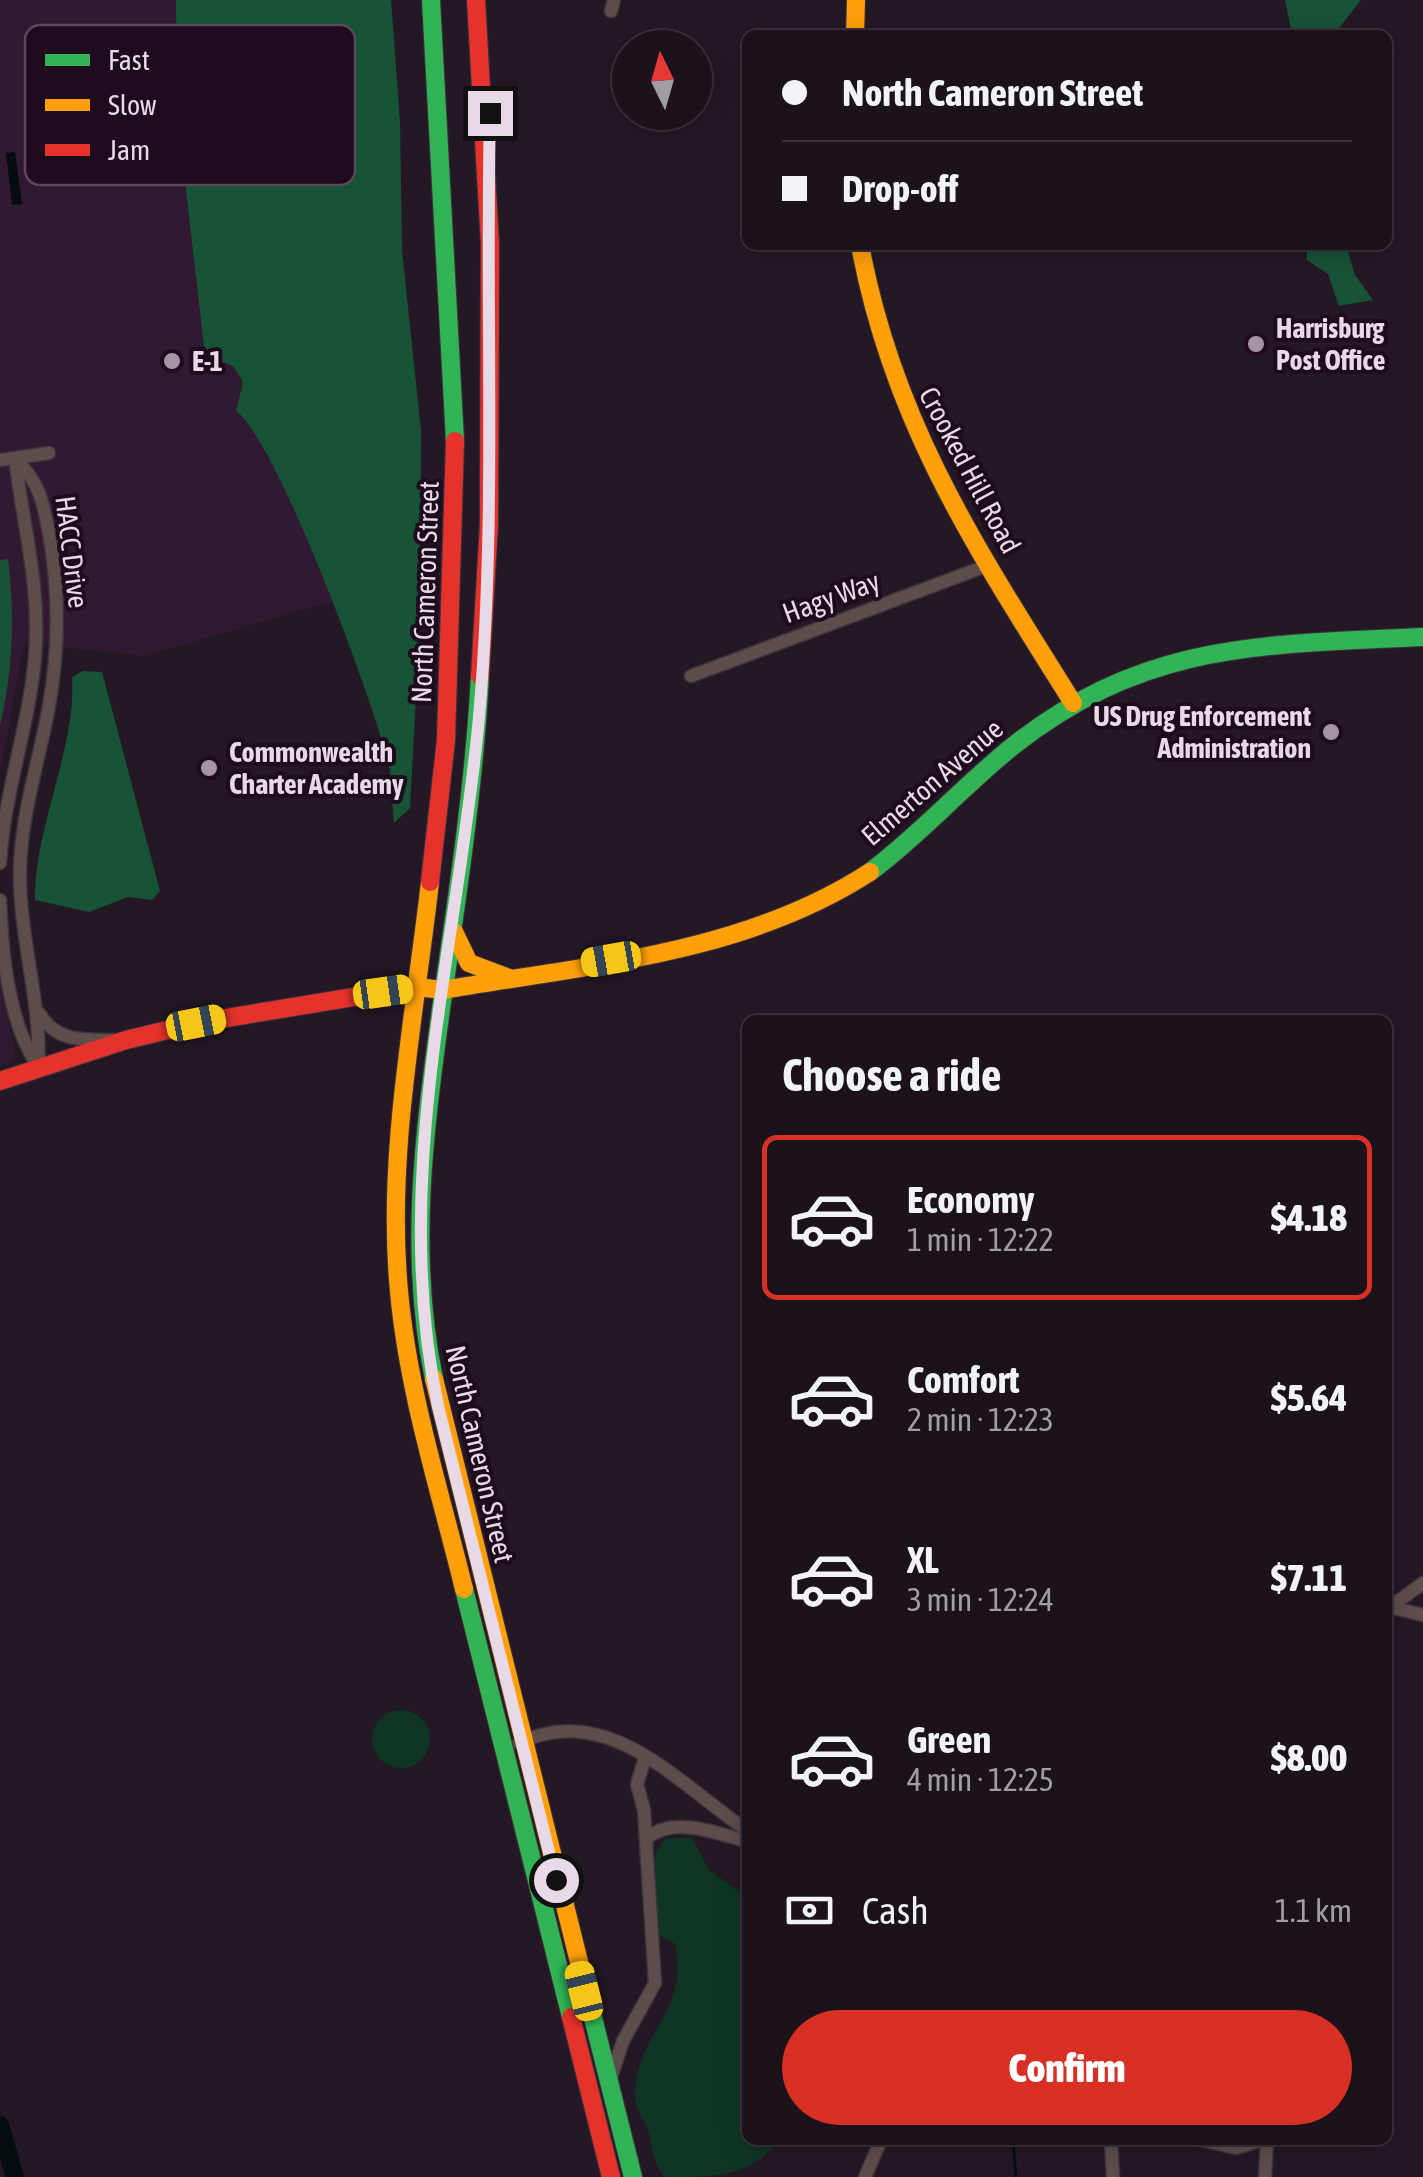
<!DOCTYPE html>
<html lang="en">
<head>
<meta charset="utf-8">
<style>
  body { margin:0; font-family:"Asap Condensed",sans-serif; background:#282028; color:#f1f3f6; height:100vh; display:flex; flex-direction:column; font-size:38px; white-space:nowrap }
  * { box-sizing:border-box; margin:0 }
  p { font-size:32px; color:#a09ea3 }
  .icon { flex:none; width:55px; height:55px; fill:none; stroke:currentColor; stroke-width:2; stroke-linecap:round; stroke-linejoin:round }
  .map { position:relative; flex:1; overflow:hidden }
  .drawer { position:absolute; left:742px; top:1015px; width:650px; height:1130px; display:flex; flex-direction:column; background:#1b121b; border-radius:15px; box-shadow:0 5px 25px #0003,0 0 0 2px #39323a }
  .drawer>* { flex:none }
  .banner { position:absolute; left:742px; top:30px; width:650px; height:220px; border-radius:15px; box-shadow:0 5px 25px #0003,0 0 0 2px #39323a; display:grid; align-content:center; height:220px; padding:0 40px; background:#1b121b }
  .needle { width:65px; rotate:355deg }
  .buttons { position:absolute; left:612px; top:30px; display:grid; gap:20px }
  .buttons a { display:grid; place-items:center; width:100px; height:100px; border-radius:50%; background:#1b121b; box-shadow:0 5px 25px #0003,0 0 0 2px #39323a; font-size:50px }
  .end { position:absolute; width:45px; height:45px; margin:-22px; border:12px solid #e8d9e7; background:#111; box-shadow:0 0 0 5px #111 }
  .from { border-radius:50% }
  .car { position:absolute; width:30px; height:60px; margin:-30px -15px; border-radius:12px; box-shadow:0 0 8px 2px #0007; background:linear-gradient(#f5c518 24%,#345 0 40%,#f5c518 0 76%,#345 0 86%,#f5c518 0) }
  .banner b { display:flex; align-items:center; gap:35px; height:95px; font-size:38px }
  .banner b+b { border-top:2px solid #39323a }
  .banner i { width:25px; height:25px; background:#f1f3f6 }
  ul { padding:0; list-style:none }
  li { display:flex; align-items:center; gap:30px; height:165px; margin:0 20px 15px; padding:0 20px; border:5px solid transparent; border-radius:15px }
  li div { flex:1 }
  li b { display:block; font-size:38px }
  li em { font-style:normal; font-weight:800 }
  li.selected { border-color:#d93025 }
  li>.icon { width:90px; height:90px; stroke-width:1.5 }
  h2 { padding:0 40px; font-size:45px; line-height:120px }
  .pay { display:flex; align-items:center; gap:25px; height:110px; padding:0 40px; font-size:38px }
  .pay p { margin-inline-start:auto }
  .primary-button { display:flex; gap:20px; margin-top:auto; padding:20px 40px }
  .primary-button a { flex:1; height:115px; border-radius:60px; background:#d93025; color:#fff; font-size:40px; font-weight:800; line-height:115px; text-align:center }
  .map>svg:first-child { display:block }
  .built { fill:#311a31 }
  .green { fill:#0e3623 }
  .forest { fill:#175336 }
  .water { fill:#050d10 }
  .lines { fill:none; stroke-linecap:round; stroke-linejoin:round }
  .stream { stroke:#050d10; stroke-width:2.5 }
  .river { stroke:#050d10; stroke-width:18 }
  .street-casing { stroke:#3f343e; stroke-width:15 }
  .fast-casing { stroke:#3f343e; stroke-width:20 }
  .slow-casing { stroke:#3f343e; stroke-width:20 }
  .jam-casing { stroke:#3f343e; stroke-width:20 }
  .street { stroke:#5e4e4b; stroke-width:12 }
  .fast { stroke:#30b455; stroke-width:18 }
  .slow { stroke:#ff9f0a; stroke-width:18 }
  .jam { stroke:#e5322d; stroke-width:18 }
  .route { stroke:#e8d9e7; stroke-width:12 }
  .poi-dot { fill:#a395a3; stroke:#1f0b1e; stroke-width:4 }
  .labels { text-anchor:middle; dominant-baseline:central; stroke-width:8; stroke-linejoin:round; paint-order:stroke }
  .poi-label { font-size:28px; font-weight:bold; fill:#e8d9e7; stroke:#1f0b1e; text-anchor:start }
  .street-label { font-size:28px; fill:#e8d9e7; stroke:#1f0b1e }
  .key { fill:#1f0b1e; stroke:#5b495a; stroke-width:2.5 }
  .key-label { font-size:28px; fill:#e8d9e7 }
</style>
</head>
<body>
<div class="map">
<svg width="1423" height="2177" viewBox="0 0 1423 2177">
  <rect width="100%" height="100%" fill="#241824"/>
  <!-- built -->
  <g class="built">
    <polygon points="0,0 360,0 404,580 145,656 24,643 0,772"/>
    <polygon points="0,988 16,1052 12,1061 0,1066"/>
  </g>
  <!-- green -->
  <g class="green">
    <circle cx="401" cy="1739" r="29"/>
    <path d="M667,1838H692L709,1870L747,1897L748,2140H780C748,2177 719,2177 665,2177C653,2163 653,2151 649,2134C646,2121 636,2112 635,2098C634,2033 690,2016 675,1944L660,1935C657,1908 643,1857 667,1838Z"/>
  </g>
  <!-- forest -->
  <g class="forest">
    <path d="M176,0H391L400,121L402,250L421,431L420,621L410,808L394,823C392,803 393,781 388,762C374,703 277,440 236,411L243,382L233,366L205,355L177,112Z"/>
    <polygon points="1285,0 1361,0 1340,27 1340,35 1292,35"/>
    <polygon points="1307,245 1346,245 1355,275 1373,300 1339,306 1328,274 1307,260"/>
    <path d="M8,559C15,616 13,670 0,725V560Z"/>
    <path d="M83,671L102,672L160,891L152,900L128,897L89,912L35,900C34,828 77,746 72,677Z"/>
  </g>
  <!-- water -->
  <polygon class="water" points="15,152 22,204 12,205 6,153"/>
  <g class="lines">
    <!-- stream -->
    <polyline class="stream" points="1013,2140 1016,2177"/>
    <!-- river -->
    <polyline class="river" points="0,2125 15,2177"/>
    <!-- street casing -->
    <g class="street-casing">
      <g id="street">
        <polyline points="611,11 614,0"/>
        <path d="M15,458C41,485 43,502 50,539C59,594 59,651 49,706C39,762 21,814 20,871C19,938 42,1002 38,1068"/>
        <polyline points="0,460 49,453"/>
        <polyline points="691,676 989,565"/>
        <path d="M0,863C4,793 29,727 35,657C41,588 23,525 15,458"/>
        <path d="M0,900C2,952 8,1023 38,1066"/>
        <path d="M39,1013C56,1042 83,1040 113,1040"/>
        <polyline points="1390,1607 1423,1583"/>
        <polyline points="1390,1607 1423,1615"/>
        <path d="M519,1743C608,1700 677,1783 748,1831"/>
        <path d="M646,1839C672,1815 718,1833 748,1842"/>
        <polyline points="611,2077 623,2041 655,1983 644,1810 637,1784 645,1758"/>
        <polyline points="1111,2140 1113,2177"/>
        <polyline points="1201,2140 1236,2148 1262,2140"/>
        <polyline points="865,2177 881,2140"/>
        <polyline points="1265,2177 1267,2140"/>
      </g>
    </g>
    <!-- fast casing -->
    <g class="fast-casing">
      <g id="fast">
        <polyline points="431,0 455,441"/>
        <path d="M870,872C921,834 963,786 1013,746C1146,641 1262,645 1423,637"/>
        <path d="M434,1379C408,1254 424,1134 441,1009C457,898 474,788 480,676"/>
        <polyline points="464,1589 571,2017"/>
        <polyline points="588,1998 633,2177"/>
      </g>
    </g>
    <!-- slow casing -->
    <g class="slow-casing">
      <g id="slow">
        <polyline points="855,35 856,0"/>
        <path d="M860,245C893,424 978,551 1073,703"/>
        <path d="M430,882C415,1016 386,1156 399,1291C408,1392 440,1491 464,1589"/>
        <polyline points="454,932 469,963 509,978"/>
        <path d="M390,991L417,987L443,990C588,965 744,954 870,872"/>
        <polyline points="434,1379 588,1998"/>
      </g>
    </g>
    <!-- jam casing -->
    <g class="jam-casing">
      <g id="jam">
        <polyline points="476,0 490,244 489,524 480,676"/>
        <polyline points="430,882 446,740 455,441"/>
        <polyline points="0,1081 126,1040 196,1023 390,991"/>
        <polyline points="571,2017 611,2177"/>
      </g>
    </g>
    <!-- street -->
    <use href="#street" class="street"/>
    <!-- fast -->
    <use href="#fast" class="fast"/>
    <!-- slow -->
    <use href="#slow" class="slow"/>
    <!-- jam -->
    <use href="#jam" class="jam"/>
  </g>
  <g class="lines">
    <!-- route -->
    <path class="route" d="M490,113C485,315 497,515 479,717C458,947 389,1175 438,1406L556,1880"/>
  </g>
  <!-- markers -->
  <g class="poi-dot">
    <circle cx="1256" cy="344" r="10"/>
    <circle cx="172" cy="361" r="10"/>
    <circle cx="1331" cy="732" r="10"/>
    <circle cx="209" cy="768" r="10"/>
  </g>
  <g class="labels">
    <!-- poi labels -->
    <g class="poi-label">
      <text x="1276" y="328">Harrisburg<tspan x="1276" dy="32">Post Office</tspan></text>
      <text x="192" y="361">E-1</text>
      <text x="1311" y="716" text-anchor="end">US Drug Enforcement<tspan x="1311" dy="32">Administration</tspan></text>
      <text x="229" y="752">Commonwealth<tspan x="229" dy="32">Charter Academy</tspan></text>
    </g>
    <!-- street labels -->
    <g class="street-label">
      <text transform="translate(970 470) rotate(62)">Crooked Hill Road</text>
      <text transform="translate(72 552) rotate(83)">HACC Drive</text>
      <text transform="translate(425 592) rotate(-88)">North Cameron Street</text>
      <text transform="translate(831 597) rotate(-20)">Hagy Way</text>
      <text transform="translate(932 782) rotate(-41)">Elmerton Avenue</text>
      <text transform="translate(480 1454) rotate(77)">North Cameron Street</text>
    </g>
  </g>
  <!-- legend -->
  <rect x="25" y="25" width="330" height="160" rx="15" class="key"/>
  <rect x="45" y="54" width="45" height="12" fill="#30b455"/>
  <rect x="45" y="99" width="45" height="12" fill="#ff9f0a"/>
  <rect x="45" y="144" width="45" height="12" fill="#e5322d"/>
  <g class="key-label">
    <text x="108" y="70">Fast</text>
    <text x="108" y="115">Slow</text>
    <text x="108" y="160">Jam</text>
  </g>
</svg>
<div class="buttons">
<a><svg class="needle" viewBox="-14 -14 28 28"><path d="M0-13l5 13h-10z" fill="#e53935"/><path d="M0 13l5-13h-10z" fill="#a09ea3"/></svg></a>
</div>
<i class="end from" style="left:556px;top:1880px"></i>
<i class="end" style="left:490px;top:113px"></i>
<i class="car" style="left:611px;top:959px;rotate:260deg"></i>
<i class="car" style="left:383px;top:992px;rotate:82deg"></i>
<i class="car" style="left:196px;top:1023px;rotate:79deg"></i>
<i class="car" style="left:584px;top:1991px;rotate:346deg"></i>
<div class="banner">
<b><i class="from"></i>North Cameron Street</b>
<b><i></i>Drop-off</b>
</div>
<section class="drawer">
<h2>Choose a ride</h2>
<ul>
<li class="selected"><svg class="icon" aria-label="car" viewBox="0 0 24 24"><path d="M5 17H2v-5l4-1 3-4h7l3 4 3 1v5h-3M9 17h6M6 11h13"/><circle cx="7" cy="17" r="2"/><circle cx="17" cy="17" r="2"/></svg><div><b>Economy</b><p>1 min · 12:22</p></div><em>$4.18</em></li>
<li><svg class="icon" aria-label="car" viewBox="0 0 24 24"><path d="M5 17H2v-5l4-1 3-4h7l3 4 3 1v5h-3M9 17h6M6 11h13"/><circle cx="7" cy="17" r="2"/><circle cx="17" cy="17" r="2"/></svg><div><b>Comfort</b><p>2 min · 12:23</p></div><em>$5.64</em></li>
<li><svg class="icon" aria-label="car" viewBox="0 0 24 24"><path d="M5 17H2v-5l4-1 3-4h7l3 4 3 1v5h-3M9 17h6M6 11h13"/><circle cx="7" cy="17" r="2"/><circle cx="17" cy="17" r="2"/></svg><div><b>XL</b><p>3 min · 12:24</p></div><em>$7.11</em></li>
<li><svg class="icon" aria-label="car" viewBox="0 0 24 24"><path d="M5 17H2v-5l4-1 3-4h7l3 4 3 1v5h-3M9 17h6M6 11h13"/><circle cx="7" cy="17" r="2"/><circle cx="17" cy="17" r="2"/></svg><div><b>Green</b><p>4 min · 12:25</p></div><em>$8.00</em></li>
</ul>
<div class="pay"><svg class="icon" aria-label="cash" viewBox="0 0 24 24"><path d="M3 7h18v10H3z"/><circle cx="12" cy="12" r="2"/></svg>Cash<p>1.1 km</p></div>
<div class="primary-button"><a>Confirm</a></div>
</section>
</div>
</body>
</html>
